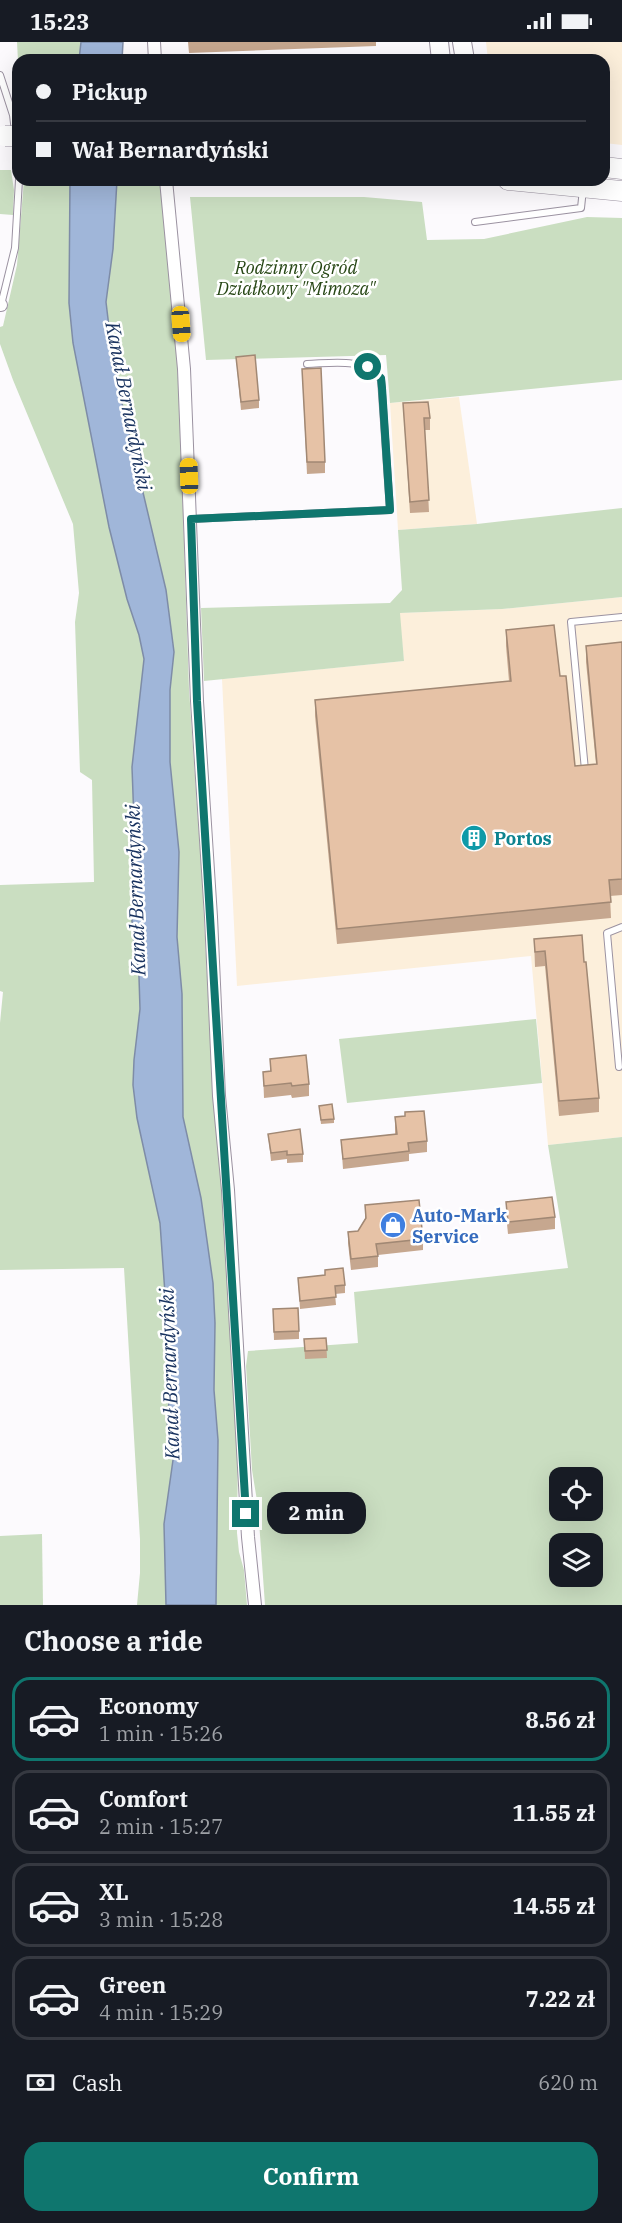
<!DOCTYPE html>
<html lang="en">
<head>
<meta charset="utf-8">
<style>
  body { margin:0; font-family:"IBM Plex Serif",serif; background:#242831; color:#f1f3f6; height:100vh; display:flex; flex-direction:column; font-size:22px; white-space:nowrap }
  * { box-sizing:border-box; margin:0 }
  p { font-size:20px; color:#9ea1a6 }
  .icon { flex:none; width:33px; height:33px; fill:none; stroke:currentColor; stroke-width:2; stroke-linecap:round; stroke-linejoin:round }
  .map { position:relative; height:1563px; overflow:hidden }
  .panel { display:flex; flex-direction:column; background:#171b24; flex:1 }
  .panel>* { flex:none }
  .hud { position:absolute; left:12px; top:12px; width:598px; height:132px; border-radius:18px; box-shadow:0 6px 24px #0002; display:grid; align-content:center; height:132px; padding:0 24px; background:#171b24 }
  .controls { position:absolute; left:549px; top:1425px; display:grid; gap:12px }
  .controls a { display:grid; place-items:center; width:54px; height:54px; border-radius:12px; background:#171b24; box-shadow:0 6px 24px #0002; font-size:30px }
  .end { position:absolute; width:27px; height:27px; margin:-14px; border:8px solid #0f766e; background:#fff; box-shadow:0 0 0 3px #fff }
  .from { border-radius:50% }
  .bubble { position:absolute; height:42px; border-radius:18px; background:#171b24; box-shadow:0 6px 24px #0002; font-size:20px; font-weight:800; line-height:42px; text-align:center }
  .car { position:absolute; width:18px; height:36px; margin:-18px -9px; border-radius:8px; box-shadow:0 0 4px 2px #0007; background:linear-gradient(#f5c518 24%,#345 0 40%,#f5c518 0 76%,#345 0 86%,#f5c518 0) }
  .hud b { display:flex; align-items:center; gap:21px; height:57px; font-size:22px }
  .hud b+b { border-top:2px solid #363941 }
  .hud i { width:15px; height:15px; background:#f1f3f6 }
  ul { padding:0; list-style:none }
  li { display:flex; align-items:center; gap:18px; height:84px; margin:0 12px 9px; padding:0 12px; border:3px solid #363941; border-radius:18px }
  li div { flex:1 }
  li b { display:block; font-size:22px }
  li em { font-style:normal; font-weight:800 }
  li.selected { border-color:#0f766e }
  li>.icon { width:54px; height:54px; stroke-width:1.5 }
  h2 { padding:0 24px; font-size:27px; line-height:72px }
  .pay { display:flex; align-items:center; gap:15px; height:66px; padding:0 24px; font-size:22px }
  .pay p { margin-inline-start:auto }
  .action { display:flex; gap:12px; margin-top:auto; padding:12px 24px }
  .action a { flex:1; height:69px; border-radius:18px; background:#0f766e; color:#fff; font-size:24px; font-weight:800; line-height:69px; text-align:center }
  .status { display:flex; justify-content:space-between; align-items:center; height:42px; padding:0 30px; background:#171b24; direction:ltr }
  .status svg { height:16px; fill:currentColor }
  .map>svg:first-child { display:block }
  .industrial { fill:#fcefdb }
  .green { fill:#cadec1; fill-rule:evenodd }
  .water { fill:#a0b6d9; stroke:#7e8ca7; stroke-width:1.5 }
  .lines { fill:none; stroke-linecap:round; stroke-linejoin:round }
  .service-casing { stroke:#9b92a1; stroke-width:8 }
  .minor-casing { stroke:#9b92a1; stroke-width:14 }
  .secondary-casing { stroke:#9b92a1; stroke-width:20 }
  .primary-casing { stroke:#9b92a1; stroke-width:21 }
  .service { stroke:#fff; stroke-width:6 }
  .minor { stroke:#fff; stroke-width:12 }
  .secondary { stroke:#fff; stroke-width:18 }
  .primary { stroke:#fff; stroke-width:20 }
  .primary-bridge-casing { stroke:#9b92a1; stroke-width:21; stroke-linecap:butt }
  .primary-bridge { stroke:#fff; stroke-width:20 }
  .wall { fill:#c6a78f }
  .building { fill:#e6c2a6; stroke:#a18874; stroke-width:1.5 }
  .route { stroke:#0f766e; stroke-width:8 }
  .labels { text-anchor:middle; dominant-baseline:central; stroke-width:5; stroke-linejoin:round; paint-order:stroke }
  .park-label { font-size:18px; font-style:italic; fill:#264614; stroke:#fff }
  .culture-label { font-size:18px; font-weight:bold; fill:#0d838f; stroke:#fff; text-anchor:start }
  .shop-label { font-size:18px; font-weight:bold; fill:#366cbe; stroke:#fff; text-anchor:start }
  .water-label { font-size:20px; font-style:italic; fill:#18325f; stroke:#fff }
</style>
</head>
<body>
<div class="status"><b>15:23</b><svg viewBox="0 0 49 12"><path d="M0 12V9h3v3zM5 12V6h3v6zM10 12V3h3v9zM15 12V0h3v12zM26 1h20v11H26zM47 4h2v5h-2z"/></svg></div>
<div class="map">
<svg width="622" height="1563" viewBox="0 0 622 1563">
  <rect width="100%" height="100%" fill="#fcfafd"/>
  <!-- industrial -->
  <g class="industrial">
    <polygon points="486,0 622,0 622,103 605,101 604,18 488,18"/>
    <polygon points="459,355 477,482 398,488 390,361"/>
    <polygon points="622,555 622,1095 548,1103 531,914 237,944 222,637 404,619 399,571 502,567"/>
  </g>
  <!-- green -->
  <g class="green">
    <polygon points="17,0 81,0 79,18 18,19"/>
    <polygon points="0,128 11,128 14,148 13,173 0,172"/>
    <polygon points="24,138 70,138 69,261 73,301 109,485 127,557 139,593 144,617 132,725 135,807 132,842 132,886 139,935 140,967 134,1018 133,1043 137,1076 160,1181 167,1280 172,1313 167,1388 173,1403 173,1418 164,1482 166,1563 137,1563 140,1531 140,1497 124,1226 0,1228 0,981 3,950 0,949 0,843 94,840 92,738 80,730 75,580 79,551 73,482 13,338 0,302 0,285 3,284 17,223"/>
    <polygon points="117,138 160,138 169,215 179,349 189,647 202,835 213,1053 222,1152 238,1409 237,1491 239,1510 244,1528 247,1563 216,1563 218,1398 214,1348 215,1281 213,1241 201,1156 183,1075 182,952 177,895 179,810 170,720 170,648 174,610 166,548 121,357 111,302 106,260 113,207"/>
    <polygon points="190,155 364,155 422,160 427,198 484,197 587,175 622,176 622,338 390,361 386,313 206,318"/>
    <polygon points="622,466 622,555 502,567 400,571 404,619 204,639 201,566 390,561 402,548 398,488 477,482"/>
    <polygon points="536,977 542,1041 347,1061 339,997"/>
    <path d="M622,1095V1563H265L258,1465L252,1428L246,1324L248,1309L358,1301L354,1250L568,1226L548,1103ZM560,1436H592V1468H560ZM560,1502H592V1534H560Z"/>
    <polygon points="42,1492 43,1563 0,1563 0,1494"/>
  </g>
  <!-- water -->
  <g class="water">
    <polygon points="81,0 123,0 122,18 79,18"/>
    <polygon points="70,138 117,138 113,207 106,260 111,302 121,357 166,548 174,610 170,648 170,720 179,810 177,895 182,952 183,1075 201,1156 213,1241 215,1281 214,1348 218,1398 216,1563 166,1563 164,1482 173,1418 173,1403 167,1388 172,1313 167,1280 160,1181 137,1076 133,1043 134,1018 140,967 139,935 132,886 132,842 135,807 132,725 144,617 139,593 127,557 109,485 73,301 69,261"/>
  </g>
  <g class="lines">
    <!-- service casing -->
    <g class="service-casing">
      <g id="service">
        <polyline points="0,33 13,73 18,115"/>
        <polyline points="475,180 581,166 583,147"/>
        <polyline points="1,263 15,206 19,138"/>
        <path d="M191,477L390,468L381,337C361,315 334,321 307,322"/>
        <polyline points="585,728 571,580 622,575"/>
        <polyline points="619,1025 607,891 622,885"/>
      </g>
    </g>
    <!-- minor casing -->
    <g class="minor-casing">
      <g id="minor">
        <polyline points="154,0 155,18"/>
        <polyline points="166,138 184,327 197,659 211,875 219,1054 228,1148 248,1495 255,1563"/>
        <polyline points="0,263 1,263"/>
      </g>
    </g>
    <!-- secondary casing -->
    <g class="secondary-casing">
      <g id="secondary">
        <polyline points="439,0 441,18"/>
        <polyline points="462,0 465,18"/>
      </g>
    </g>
    <!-- primary casing -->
    <g class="primary-casing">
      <g id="primary">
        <polyline points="604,125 622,127"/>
        <polyline points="508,138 622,149"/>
      </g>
    </g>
    <!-- service -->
    <use href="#service" class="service"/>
    <!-- minor -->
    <use href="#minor" class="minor"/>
    <!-- secondary -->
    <use href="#secondary" class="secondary"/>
    <!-- primary -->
    <use href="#primary" class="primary"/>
    <!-- primary-bridge casing -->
    <g class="primary-bridge-casing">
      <polyline id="primary-bridge" points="5,94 18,94"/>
    </g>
    <!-- primary-bridge -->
    <use href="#primary-bridge" class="primary-bridge"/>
  </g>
  <!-- wall -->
  <g class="wall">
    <polygon points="188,0 376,0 376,4 189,11"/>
    <polygon points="236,315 259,358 259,366 241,368"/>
    <polygon points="302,327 325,420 325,431 307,432"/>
    <polygon points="403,361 430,376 430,388 425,388 429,470 410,471"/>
    <polygon points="506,588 560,634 575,724 596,722 586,620 586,604 622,600 622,853 610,854 611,876 337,902 315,674 315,658 509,639 506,604"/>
    <polygon points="534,897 584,920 599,1056 599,1070 559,1074 545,924 535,925"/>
    <polygon points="270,1017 309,1042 309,1054 292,1056 291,1053 264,1056 263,1030 270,1029"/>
    <polygon points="319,1064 334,1077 334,1081 321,1082"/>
    <polygon points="395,1075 427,1099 427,1110 409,1112 409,1119 343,1127 341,1098 395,1092"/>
    <polygon points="268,1092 303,1112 303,1120 287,1121 287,1117 271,1119"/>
    <polygon points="506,1160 555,1175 555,1187 508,1192 506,1172"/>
    <polygon points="365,1163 423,1197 423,1208 378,1213 378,1225 351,1228 348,1201 348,1190 358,1189 365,1177"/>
    <polygon points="325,1228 345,1243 345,1251 335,1252 336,1263 300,1267 298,1236 325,1233"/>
    <polygon points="273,1267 299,1289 299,1297 274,1298"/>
    <polygon points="326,1296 327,1316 305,1317 304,1297"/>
  </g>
  <!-- building -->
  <g class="building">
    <polygon points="255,313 259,358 241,360 236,315"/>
    <polygon points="321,326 325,420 307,420 302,327"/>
    <polygon points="428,360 430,376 424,376 429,458 410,460 403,361"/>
    <polygon points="554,583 560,634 566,634 575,724 597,722 586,604 622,600 622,837 609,838 611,860 337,887 315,658 511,639 506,588"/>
    <polygon points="582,893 584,920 586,920 599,1056 559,1059 545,909 535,910 534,897"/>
    <polygon points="306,1013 309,1042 292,1044 291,1041 264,1044 263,1030 271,1029 270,1017"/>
    <polygon points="332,1062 334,1077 321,1078 319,1064"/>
    <polygon points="424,1069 427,1099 408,1101 409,1109 343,1117 341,1098 397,1092 395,1075 405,1074 405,1070"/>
    <polygon points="300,1087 303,1112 287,1113 287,1109 271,1111 268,1092"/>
    <polygon points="552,1155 555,1175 508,1180 506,1160"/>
    <polygon points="419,1158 423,1197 376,1202 378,1214 351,1217 348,1190 358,1189 366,1176 365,1163"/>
    <polygon points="343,1226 345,1243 335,1244 336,1255 300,1259 298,1236 325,1233 325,1228"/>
    <polygon points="298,1266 299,1289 274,1290 273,1267"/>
    <polygon points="326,1296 327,1308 305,1309 304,1297"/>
  </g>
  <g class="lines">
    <!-- route -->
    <polyline class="route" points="246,1472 197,659 191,477 390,468 382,346 381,336 368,325"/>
  </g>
  <!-- icons -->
  <defs>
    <g id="building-disc" transform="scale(1.35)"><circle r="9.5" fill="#0f9aa8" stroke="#fff"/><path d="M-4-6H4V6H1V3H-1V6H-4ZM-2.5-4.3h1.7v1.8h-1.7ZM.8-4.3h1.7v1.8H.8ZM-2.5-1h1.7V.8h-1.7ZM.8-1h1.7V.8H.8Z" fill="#fff"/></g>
    <g id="shop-disc" transform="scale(1.35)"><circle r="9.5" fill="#3f7fe0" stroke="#fff"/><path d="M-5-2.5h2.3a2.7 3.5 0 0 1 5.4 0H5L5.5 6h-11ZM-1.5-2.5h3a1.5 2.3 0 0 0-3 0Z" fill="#fff"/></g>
  </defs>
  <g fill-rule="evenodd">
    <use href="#building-disc" x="474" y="796"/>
    <use href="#shop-disc" x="393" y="1183"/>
  </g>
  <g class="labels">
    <!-- park labels -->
    <g class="park-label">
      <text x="296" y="225">Rodzinny Ogród<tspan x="296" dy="21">Działkowy "Mimoza"</tspan></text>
    </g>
    <!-- culture labels -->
    <g class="culture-label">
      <text x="494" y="796">Portos</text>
    </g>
    <!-- shop labels -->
    <g class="shop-label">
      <text x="412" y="1173">Auto-Mark<tspan x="412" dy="21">Service</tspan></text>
    </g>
    <!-- water labels -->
    <g class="water-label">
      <text transform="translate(129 364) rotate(79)">Kanał Bernardyński</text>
      <text transform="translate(135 848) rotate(-92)">Kanał Bernardyński</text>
      <text transform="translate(169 1332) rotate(-92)">Kanał Bernardyński</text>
    </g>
  </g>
</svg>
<div class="controls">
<a><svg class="icon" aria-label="locate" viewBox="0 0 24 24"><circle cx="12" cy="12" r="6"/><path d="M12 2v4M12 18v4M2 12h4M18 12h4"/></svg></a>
<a><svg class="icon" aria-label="layers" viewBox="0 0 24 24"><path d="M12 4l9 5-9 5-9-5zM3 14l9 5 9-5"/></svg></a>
</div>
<i class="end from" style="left:368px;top:325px"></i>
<i class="end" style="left:246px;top:1472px"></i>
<div class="bubble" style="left:267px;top:1450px;width:99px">2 min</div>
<i class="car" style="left:181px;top:282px;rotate:176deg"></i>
<i class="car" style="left:189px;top:434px;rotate:358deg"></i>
<div class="hud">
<b><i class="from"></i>Pickup</b>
<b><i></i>Wał Bernardyński</b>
</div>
</div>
<section class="panel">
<h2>Choose a ride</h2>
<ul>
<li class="selected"><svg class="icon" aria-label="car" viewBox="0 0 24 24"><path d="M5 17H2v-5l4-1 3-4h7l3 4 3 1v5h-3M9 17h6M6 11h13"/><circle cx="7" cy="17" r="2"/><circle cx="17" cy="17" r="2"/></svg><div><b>Economy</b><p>1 min · 15:26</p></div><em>8.56 zł</em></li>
<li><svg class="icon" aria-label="car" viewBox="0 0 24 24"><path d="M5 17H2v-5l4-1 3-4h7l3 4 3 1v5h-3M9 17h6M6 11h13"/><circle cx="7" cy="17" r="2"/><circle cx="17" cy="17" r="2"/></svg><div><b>Comfort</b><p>2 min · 15:27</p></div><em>11.55 zł</em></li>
<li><svg class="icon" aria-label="car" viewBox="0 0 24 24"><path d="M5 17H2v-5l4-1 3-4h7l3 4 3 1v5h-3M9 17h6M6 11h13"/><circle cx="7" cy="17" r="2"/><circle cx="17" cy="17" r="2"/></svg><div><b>XL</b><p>3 min · 15:28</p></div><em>14.55 zł</em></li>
<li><svg class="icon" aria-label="car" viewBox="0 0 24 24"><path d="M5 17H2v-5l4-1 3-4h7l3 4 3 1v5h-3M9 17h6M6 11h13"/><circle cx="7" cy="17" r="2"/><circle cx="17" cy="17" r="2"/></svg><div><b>Green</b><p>4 min · 15:29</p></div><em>7.22 zł</em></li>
</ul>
<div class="pay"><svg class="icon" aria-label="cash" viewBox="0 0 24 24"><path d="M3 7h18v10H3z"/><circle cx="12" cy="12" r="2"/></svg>Cash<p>620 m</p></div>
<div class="action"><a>Confirm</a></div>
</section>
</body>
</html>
